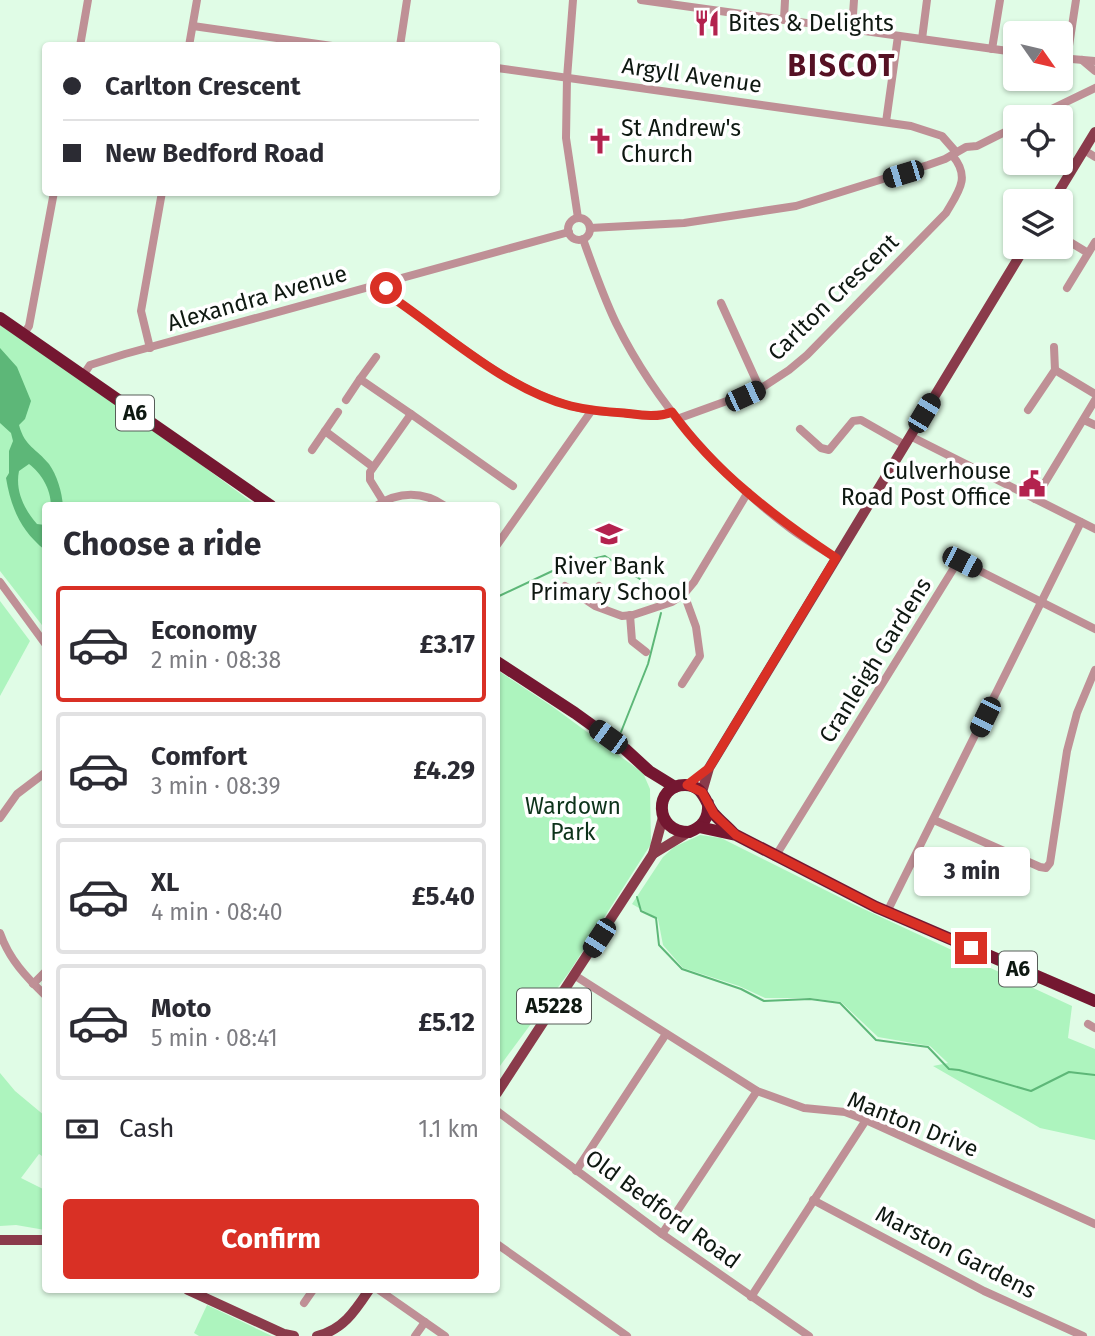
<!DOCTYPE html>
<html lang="en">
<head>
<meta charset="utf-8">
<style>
  body { margin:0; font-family:"Fira Sans",sans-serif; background:#f2f2f3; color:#2b2b33; height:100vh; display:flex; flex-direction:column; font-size:26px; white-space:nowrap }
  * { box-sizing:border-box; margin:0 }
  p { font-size:23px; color:#7c7c81 }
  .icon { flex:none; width:38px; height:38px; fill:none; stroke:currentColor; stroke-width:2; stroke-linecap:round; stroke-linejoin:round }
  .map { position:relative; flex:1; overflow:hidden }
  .side { position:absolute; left:42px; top:502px; width:458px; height:791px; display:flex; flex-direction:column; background:#fff; border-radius:7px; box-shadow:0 2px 5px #0004 }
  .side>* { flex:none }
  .guide { position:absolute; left:42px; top:42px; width:458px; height:154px; border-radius:7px; box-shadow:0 2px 5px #0004; display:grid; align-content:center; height:154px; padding:0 21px; background:#fff }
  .needle { width:46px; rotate:124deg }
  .buttons { position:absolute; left:1003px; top:21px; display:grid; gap:14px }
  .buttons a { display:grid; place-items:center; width:70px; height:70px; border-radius:7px; background:#fff; box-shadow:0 2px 5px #0004; font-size:35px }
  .end { position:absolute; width:32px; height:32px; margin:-16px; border:9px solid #d93025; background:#fff; box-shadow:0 0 0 4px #fff }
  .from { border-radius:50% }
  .bubble { position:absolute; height:49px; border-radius:7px; background:#fff; box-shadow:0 2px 5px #0004; font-size:23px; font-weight:700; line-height:49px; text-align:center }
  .car { position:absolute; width:21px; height:42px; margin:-21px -10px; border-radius:9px; box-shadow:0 0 5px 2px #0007; background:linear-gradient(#222 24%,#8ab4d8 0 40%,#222 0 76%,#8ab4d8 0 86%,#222 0) }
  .guide b { display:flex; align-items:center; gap:24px; height:66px; font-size:26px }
  .guide b+b { border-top:2px solid #e1e1e2 }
  .guide i { width:18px; height:18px; background:#2b2b33 }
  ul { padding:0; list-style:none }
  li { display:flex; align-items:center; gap:21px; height:116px; margin:0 14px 10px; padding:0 7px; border:4px solid #e1e1e2; border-radius:7px }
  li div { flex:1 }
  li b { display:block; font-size:26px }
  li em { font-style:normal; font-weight:700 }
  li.selected { border-color:#d93025 }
  li>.icon { width:63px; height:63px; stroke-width:1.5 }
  h2 { padding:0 21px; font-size:32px; line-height:84px }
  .pay { display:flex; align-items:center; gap:18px; height:77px; padding:0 21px; font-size:26px }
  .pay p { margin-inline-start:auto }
  .button { display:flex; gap:14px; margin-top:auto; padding:14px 21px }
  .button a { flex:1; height:80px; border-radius:7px; background:#d93025; color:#fff; font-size:28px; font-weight:700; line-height:80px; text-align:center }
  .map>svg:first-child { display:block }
  .green { fill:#adf4be }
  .water { fill:#5db778 }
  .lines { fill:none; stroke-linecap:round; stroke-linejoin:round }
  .stream { stroke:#5db778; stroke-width:2 }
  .minor { stroke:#bf9096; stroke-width:8 }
  .major { stroke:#8a3b4b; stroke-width:10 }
  .highway { stroke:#741731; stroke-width:12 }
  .route { stroke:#d93025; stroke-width:9 }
  .labels { text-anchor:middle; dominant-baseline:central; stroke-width:7; stroke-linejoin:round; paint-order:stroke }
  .shield { fill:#fff; stroke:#565d58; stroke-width:2 }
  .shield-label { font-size:21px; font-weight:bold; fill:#0e1811 }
  .poi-label { font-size:23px; fill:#0e1811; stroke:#fff; text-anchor:start }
  .street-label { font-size:23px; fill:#0e1811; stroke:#fff }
  .park-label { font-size:23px; fill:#0d331a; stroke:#fff }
  .district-label { font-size:30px; font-weight:bold; letter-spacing:2px; fill:#561124; stroke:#fff }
</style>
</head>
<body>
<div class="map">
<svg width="1095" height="1336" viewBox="0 0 1095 1336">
  <rect width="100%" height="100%" fill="#e0fce6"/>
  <!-- green -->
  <g class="green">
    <polygon points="0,325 104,393 257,506 46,506 45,629 0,571"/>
    <polygon points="0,601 30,641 0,696"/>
    <polygon points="497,670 553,707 643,773 650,789 651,844 570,971 497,1070"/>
    <polygon points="700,835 721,838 855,905 1072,1006 1068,1038 1095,1049 1095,1140 1040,1128 933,1066 948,1063 930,1046 878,1037 841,1002 810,998 765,998 739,986 683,968 663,945 658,919 632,904 663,857 674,847"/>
    <polygon points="0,1073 15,1091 45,1116 45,1158 39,1154 21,1178 45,1190 45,1230 16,1225 0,1226"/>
    <polygon points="207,1305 272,1336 199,1336 194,1333"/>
  </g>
  <!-- water -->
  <path class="water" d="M0,348L17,367L31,401L25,419L19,425C25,447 36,448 49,464C57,475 62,492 63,506H51C51,489 41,473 29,464L19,471C15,491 24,509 37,524L45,525V550C21,531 11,508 6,478L9,473V451L13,441L11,433L0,423Z"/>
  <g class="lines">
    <!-- stream -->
    <g class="stream">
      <polyline points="497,597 563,566 605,556 658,591"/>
      <polyline points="621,732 648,664 661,613"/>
      <polyline points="637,897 641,911 656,918 659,945 682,969 741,989 764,1001 810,999 840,1003 876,1040 928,1047 949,1069 959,1070 1031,1091 1069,1072 1095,1075"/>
    </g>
    <!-- minor -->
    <g class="minor">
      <polyline points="573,0 567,78 566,138 578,218"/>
      <polyline points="641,0 1015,52"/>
      <polyline points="784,20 785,0"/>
      <polyline points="193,26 332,46"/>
      <polyline points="852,29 854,0"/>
      <polyline points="922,39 927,0"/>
      <polyline points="80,46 88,0"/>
      <polyline points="189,46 197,0"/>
      <polyline points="400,46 407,0"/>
      <polyline points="992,49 1000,0"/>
      <polyline points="1060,58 1095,61"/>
      <polyline points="1067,59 1076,0"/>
      <polyline points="1082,60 1095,71"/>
      <polyline points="497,68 911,126 942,136 956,152"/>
      <polyline points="1035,117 1095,88"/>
      <polyline points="886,122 898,36"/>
      <polyline points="1084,150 1095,157"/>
      <circle cx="579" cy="229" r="11"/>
      <polyline points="590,228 684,223 796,206 928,165 945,159 966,147 977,146 1015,127"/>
      <polyline points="1060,236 1088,253"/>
      <path d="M583,239C593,267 603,296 616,323C656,404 720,476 791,529C806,540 821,549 836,558"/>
      <path d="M385,283L389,294L396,300C448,336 509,390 571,406C588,411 606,412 624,413C641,415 657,418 672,412"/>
      <polyline points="1067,288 1095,242"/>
      <polyline points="721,303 760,389"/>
      <polyline points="23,335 29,326 54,192"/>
      <polyline points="1054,347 1055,370"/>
      <polyline points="150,348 141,311 162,192"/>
      <polyline points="376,357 360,379 411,414"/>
      <polyline points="82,377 90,365 125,354 569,232"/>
      <polyline points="346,400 360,379"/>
      <polyline points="1028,410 1055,370 1095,394"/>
      <path d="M677,419L760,389L789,370L807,355L946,213C959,191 971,177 952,155"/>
      <polyline points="1084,420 1095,425"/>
      <polyline points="800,429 821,448 829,450 853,421 861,420 905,445"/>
      <polyline points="325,431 373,467"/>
      <polyline points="910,436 1095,529"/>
      <polyline points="312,450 338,412"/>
      <polyline points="1035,499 1095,400"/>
      <polyline points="383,501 370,480 370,472 411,414 513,486"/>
      <path d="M376,506C398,491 424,491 445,506"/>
      <polyline points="497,545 592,410"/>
      <polyline points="0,582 46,645"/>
      <polyline points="565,586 595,606 622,616 633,615 672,602 684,594"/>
      <polyline points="599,586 605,591 603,607"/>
      <polyline points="630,615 632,641 646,652"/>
      <polyline points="682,684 700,656 696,627 684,594 694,582 748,492"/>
      <polyline points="0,818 17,794 46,772"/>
      <polyline points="934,820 1040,867 1046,868 1050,863 1067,751 1077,713 1095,670"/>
      <polyline points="775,857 957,563 962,562 1095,629"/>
      <polyline points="887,912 1081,522"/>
      <path d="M0,933C9,959 26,977 46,996"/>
      <polyline points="574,975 757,1091 804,1108 845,1112 866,1120 1095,1224"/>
      <polyline points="33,984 46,971"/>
      <polyline points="1088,1024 1095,1028"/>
      <polyline points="497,1111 662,1234 809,1336"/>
      <polyline points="576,1171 666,1034"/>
      <polyline points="813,1200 984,1291 1083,1336"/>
      <polyline points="662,1234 757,1091"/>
      <polyline points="497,1244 627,1336"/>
      <polyline points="379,1290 445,1336"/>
      <polyline points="751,1297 866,1120"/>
      <polyline points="304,1303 313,1290"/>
      <polyline points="415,1336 425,1322"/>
    </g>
    <!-- major -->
    <g class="major">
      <polyline points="1053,201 1095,132"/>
      <polyline points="702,792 709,768 1025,247"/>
      <polyline points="653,854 689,832"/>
      <polyline points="497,1093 653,854 663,817"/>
      <polyline points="0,1240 46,1240"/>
      <polyline points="188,1290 284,1334 294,1336"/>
      <path d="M317,1336C343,1330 355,1311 369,1290"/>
    </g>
    <!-- highway -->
    <g class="highway">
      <polyline points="0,318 271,506"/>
      <polyline points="497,662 575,713 625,749 649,771 675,787"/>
      <path d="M708,803C709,818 703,827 689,832C653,832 654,785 685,785C704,785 705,803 714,814C720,821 728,827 734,834"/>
      <polyline points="699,827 736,835 876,907 1095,1001"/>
    </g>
  </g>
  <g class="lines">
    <!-- route -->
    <path class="route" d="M386,288L396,300C448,336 508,390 571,406C588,410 606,412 624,413C640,415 657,418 672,412C715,472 776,518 836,558L709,768L687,785L702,792L714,814L736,835L876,907L971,948"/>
  </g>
  <!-- icons -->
  <defs>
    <g id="restaurant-bare" transform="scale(2.1)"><path d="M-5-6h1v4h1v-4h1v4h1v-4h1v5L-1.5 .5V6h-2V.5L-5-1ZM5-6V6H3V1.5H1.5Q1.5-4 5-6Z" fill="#b3224e" stroke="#fff" stroke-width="2.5" paint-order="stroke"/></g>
    <g id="church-bare" transform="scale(2.1)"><path d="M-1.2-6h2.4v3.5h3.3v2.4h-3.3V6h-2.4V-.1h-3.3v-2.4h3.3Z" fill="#b3224e" stroke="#fff" stroke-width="2.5" paint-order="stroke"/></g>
    <g id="civic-bare" transform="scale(2.1)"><path d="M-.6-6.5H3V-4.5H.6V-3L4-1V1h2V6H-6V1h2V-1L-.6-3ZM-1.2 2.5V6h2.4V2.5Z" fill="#b3224e" stroke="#fff" stroke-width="2.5" paint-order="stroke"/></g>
    <g id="school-bare" transform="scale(2.1)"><path d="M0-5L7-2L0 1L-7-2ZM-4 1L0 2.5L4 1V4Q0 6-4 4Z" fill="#b3224e" stroke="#fff" stroke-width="2.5" paint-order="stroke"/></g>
  </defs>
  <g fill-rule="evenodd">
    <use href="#restaurant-bare" x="707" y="23"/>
    <use href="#church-bare" x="600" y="141"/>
    <use href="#civic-bare" x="1032" y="484"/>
    <use href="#school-bare" x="609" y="534"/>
  </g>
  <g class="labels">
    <!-- shield labels -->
    <g class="shield">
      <rect x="116" y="395.5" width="38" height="35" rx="5"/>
      <rect x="999" y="951.5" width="38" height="35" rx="5"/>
      <rect x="517" y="988.5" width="74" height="35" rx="5"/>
    </g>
    <g class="shield-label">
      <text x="135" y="413">A6</text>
      <text x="1018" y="969">A6</text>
      <text x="554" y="1006">A5228</text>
    </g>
    <!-- poi labels -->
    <g class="poi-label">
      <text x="728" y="23">Bites &amp; Delights</text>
      <text x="621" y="128">St Andrew's<tspan x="621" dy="26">Church</tspan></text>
      <text x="1011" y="471" text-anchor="end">Culverhouse<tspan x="1011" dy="26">Road Post Office</tspan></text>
      <text x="609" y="566" text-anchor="middle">River Bank<tspan x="609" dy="26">Primary School</tspan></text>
    </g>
    <!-- street labels -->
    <g class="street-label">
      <text transform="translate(692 75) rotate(8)">Argyll Avenue</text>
      <text transform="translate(833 297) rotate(-44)">Carlton Crescent</text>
      <text transform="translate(257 298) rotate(-16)">Alexandra Avenue</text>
      <text transform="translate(875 660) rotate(-58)">Cranleigh Gardens</text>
      <text transform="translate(913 1124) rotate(22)">Manton Drive</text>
      <text transform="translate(663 1209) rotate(36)">Old Bedford Road</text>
      <text transform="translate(956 1252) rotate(27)">Marston Gardens</text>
    </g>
    <!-- park labels -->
    <g class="park-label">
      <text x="573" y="806">Wardown<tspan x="573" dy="26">Park</tspan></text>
    </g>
    <!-- district labels -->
    <g class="district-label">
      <text x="842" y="66">BISCOT</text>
    </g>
  </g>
</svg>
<div class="buttons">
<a><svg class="needle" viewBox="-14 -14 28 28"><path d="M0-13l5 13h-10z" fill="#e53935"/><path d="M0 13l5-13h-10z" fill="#7c7c81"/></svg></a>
<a><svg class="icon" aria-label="locate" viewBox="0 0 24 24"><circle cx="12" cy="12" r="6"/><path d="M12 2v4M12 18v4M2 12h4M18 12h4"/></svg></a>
<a><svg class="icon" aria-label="layers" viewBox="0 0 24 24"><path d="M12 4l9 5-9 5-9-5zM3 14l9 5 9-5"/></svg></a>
</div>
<i class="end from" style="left:386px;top:288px"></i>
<i class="end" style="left:971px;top:948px"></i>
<div class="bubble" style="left:914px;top:847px;width:116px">3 min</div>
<i class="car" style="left:903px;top:174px;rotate:253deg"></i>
<i class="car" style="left:745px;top:396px;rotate:65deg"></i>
<i class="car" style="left:924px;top:413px;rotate:31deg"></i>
<i class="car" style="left:962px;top:562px;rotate:117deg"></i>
<i class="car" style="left:985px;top:717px;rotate:206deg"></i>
<i class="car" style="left:608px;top:737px;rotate:306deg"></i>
<i class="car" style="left:599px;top:938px;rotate:213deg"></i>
<div class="guide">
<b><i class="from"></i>Carlton Crescent</b>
<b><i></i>New Bedford Road</b>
</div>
<section class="side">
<h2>Choose a ride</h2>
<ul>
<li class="selected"><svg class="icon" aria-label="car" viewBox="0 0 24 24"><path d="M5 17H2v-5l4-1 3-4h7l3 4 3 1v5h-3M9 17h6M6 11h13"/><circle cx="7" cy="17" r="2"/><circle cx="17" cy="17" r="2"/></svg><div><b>Economy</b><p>2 min · 08:38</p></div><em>£3.17</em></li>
<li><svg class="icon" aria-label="car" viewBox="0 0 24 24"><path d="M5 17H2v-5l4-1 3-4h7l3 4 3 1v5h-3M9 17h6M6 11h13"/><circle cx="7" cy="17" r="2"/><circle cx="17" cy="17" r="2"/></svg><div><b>Comfort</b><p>3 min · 08:39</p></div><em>£4.29</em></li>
<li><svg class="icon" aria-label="car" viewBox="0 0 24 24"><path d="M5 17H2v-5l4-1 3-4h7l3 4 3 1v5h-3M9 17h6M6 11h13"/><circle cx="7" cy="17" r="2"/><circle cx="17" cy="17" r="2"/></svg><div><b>XL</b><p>4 min · 08:40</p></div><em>£5.40</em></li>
<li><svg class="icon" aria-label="car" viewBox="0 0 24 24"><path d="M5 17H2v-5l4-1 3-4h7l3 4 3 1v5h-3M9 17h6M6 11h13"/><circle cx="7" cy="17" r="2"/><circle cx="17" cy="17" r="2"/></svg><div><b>Moto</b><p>5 min · 08:41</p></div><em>£5.12</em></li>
</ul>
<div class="pay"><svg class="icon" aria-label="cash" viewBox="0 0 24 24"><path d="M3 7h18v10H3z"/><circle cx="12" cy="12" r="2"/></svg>Cash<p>1.1 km</p></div>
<div class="button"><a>Confirm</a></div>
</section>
</div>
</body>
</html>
